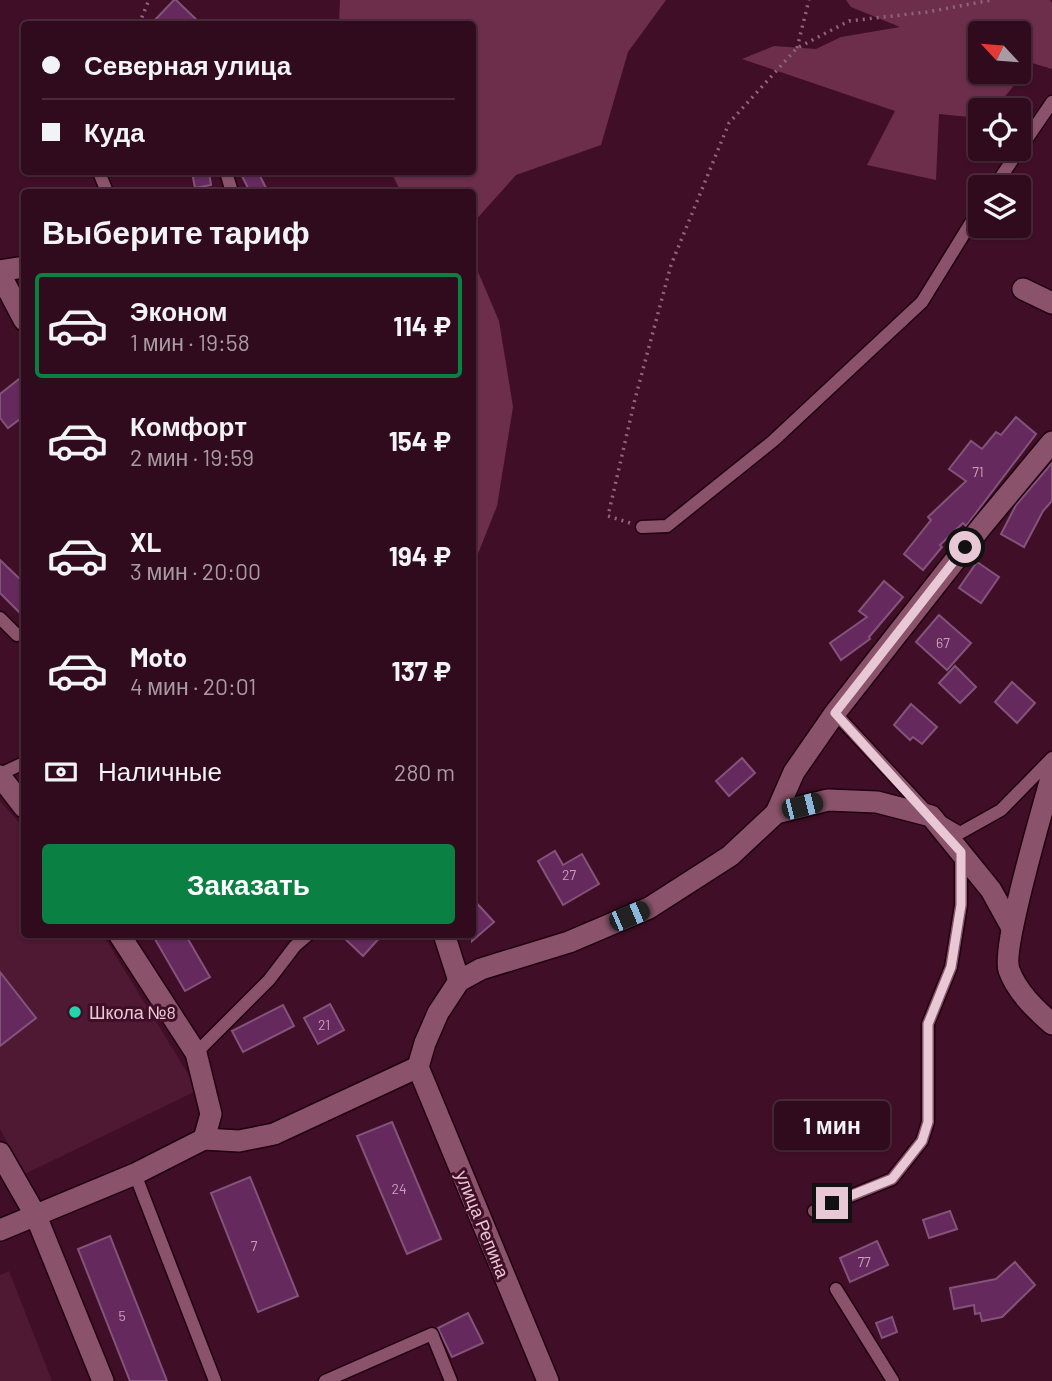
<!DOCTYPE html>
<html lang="ru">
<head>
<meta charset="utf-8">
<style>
  body { margin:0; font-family:Barlow,sans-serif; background:#3c192a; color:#f1f3f6; height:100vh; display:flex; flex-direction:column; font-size:26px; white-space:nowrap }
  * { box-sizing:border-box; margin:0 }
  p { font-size:23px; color:#a89ba4 }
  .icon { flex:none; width:38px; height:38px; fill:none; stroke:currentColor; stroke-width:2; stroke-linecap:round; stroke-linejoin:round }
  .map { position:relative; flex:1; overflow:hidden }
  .sheet { position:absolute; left:21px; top:189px; width:455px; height:749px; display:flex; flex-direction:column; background:#300b1d; border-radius:7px; box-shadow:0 2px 5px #0004,0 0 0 2px #4b2b3b }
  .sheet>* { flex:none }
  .guide { position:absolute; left:21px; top:21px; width:455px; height:154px; border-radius:7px; box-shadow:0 2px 5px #0004,0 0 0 2px #4b2b3b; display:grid; align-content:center; height:154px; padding:0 21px; background:#300b1d }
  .needle { width:46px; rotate:296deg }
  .buttons { position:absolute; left:968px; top:21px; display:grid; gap:14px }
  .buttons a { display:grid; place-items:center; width:63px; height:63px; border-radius:7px; background:#300b1d; box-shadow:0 2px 5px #0004,0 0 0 2px #4b2b3b; font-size:35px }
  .end { position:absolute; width:32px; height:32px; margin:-16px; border:9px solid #e9c8d5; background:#111; box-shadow:0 0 0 4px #111 }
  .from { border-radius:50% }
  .bubble { position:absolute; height:49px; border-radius:7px; background:#300b1d; box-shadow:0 2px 5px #0004,0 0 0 2px #4b2b3b; font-size:23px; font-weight:700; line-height:49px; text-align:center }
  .car { position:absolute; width:21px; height:42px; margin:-21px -10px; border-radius:9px; box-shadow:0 0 5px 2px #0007; background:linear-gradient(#222 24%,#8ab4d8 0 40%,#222 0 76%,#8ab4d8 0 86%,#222 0) }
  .guide b { display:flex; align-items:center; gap:24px; height:66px; font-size:26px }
  .guide b+b { border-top:2px solid #4b2b3b }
  .guide i { width:18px; height:18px; background:#f1f3f6 }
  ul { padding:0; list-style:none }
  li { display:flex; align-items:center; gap:21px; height:105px; margin:0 14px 10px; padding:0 7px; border:4px solid transparent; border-radius:7px }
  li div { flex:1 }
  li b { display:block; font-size:26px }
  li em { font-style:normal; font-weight:700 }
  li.selected { border-color:#0b8043 }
  li>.icon { width:63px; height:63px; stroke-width:1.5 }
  h2 { padding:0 21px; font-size:32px; line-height:84px }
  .pay { display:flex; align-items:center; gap:18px; height:77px; padding:0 21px; font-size:26px }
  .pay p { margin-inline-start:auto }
  .primary-button { display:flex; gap:14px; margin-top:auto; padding:14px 21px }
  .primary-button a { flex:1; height:80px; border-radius:7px; background:#0b8043; color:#fff; font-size:28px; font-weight:700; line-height:80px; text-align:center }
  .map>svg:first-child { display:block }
  .built { fill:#4f1833 }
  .green { fill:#6c2e4b; fill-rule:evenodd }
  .building { fill:#66295d; stroke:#82547a; stroke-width:2 }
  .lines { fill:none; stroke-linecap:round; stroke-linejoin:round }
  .lane-casing { stroke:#200010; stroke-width:15 }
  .street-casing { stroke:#200010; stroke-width:24 }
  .path { stroke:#8f6679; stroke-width:3.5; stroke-dasharray:2 5; stroke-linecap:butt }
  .lane { stroke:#8b536b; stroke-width:12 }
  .street { stroke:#8b536b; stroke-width:21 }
  .route { stroke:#e9c8d5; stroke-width:9 }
  .poi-dot { fill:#23d5af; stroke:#400f27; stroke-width:2.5 }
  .labels { text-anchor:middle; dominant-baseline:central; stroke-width:6; stroke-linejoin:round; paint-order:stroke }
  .number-label { font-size:14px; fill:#c8a0b7 }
  .poi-label { font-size:18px; fill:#e9c8d5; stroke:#400f27; text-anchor:start }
  .street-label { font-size:18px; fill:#e9c8d5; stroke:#400f27 }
</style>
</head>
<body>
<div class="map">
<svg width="1052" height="1381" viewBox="0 0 1052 1381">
  <rect width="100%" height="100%" fill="#400f27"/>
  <!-- built -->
  <g class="built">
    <polygon points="0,801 24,828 24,934 103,935 198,1090 25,1174 0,1129"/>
    <polygon points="9,1271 52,1381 0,1381 0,1275"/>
  </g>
  <!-- green -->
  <g class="green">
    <polygon points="340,0 666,0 628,52 601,145 516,175 473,223 472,192 401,192 391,172 472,172 472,24 339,24"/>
    <path d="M846,0H1050L1052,3V69L1032,63L994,110H980V118L939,114L936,180L867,165L895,111L742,59L774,46L816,49L841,37L900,27L851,7ZM980,33H1018V72H980Z"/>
    <polygon points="473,260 499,321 513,407 497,506 473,566"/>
  </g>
  <!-- building -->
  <g class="building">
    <polygon points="174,0 176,0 201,24 151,24"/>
    <polygon points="192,172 209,172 211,185 195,188"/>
    <polygon points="240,172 258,172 268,192 250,192"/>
    <polygon points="24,375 24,416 8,428 0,418 0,394"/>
    <polygon points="1016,417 1036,434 966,526 963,523 940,545 942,547 923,570 904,554 931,520 928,517 966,481 949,469 971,441 982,449 996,432 1001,435"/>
    <polygon points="1052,463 1052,501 1043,511 1024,547 1001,534 1016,505"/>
    <polygon points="0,560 24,583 24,617 0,593"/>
    <polygon points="977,562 999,577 981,603 959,588"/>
    <polygon points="884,581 903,597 869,637 870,639 841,660 830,643 867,617 859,611"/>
    <polygon points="939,615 971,643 947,670 916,642"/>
    <polygon points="955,666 976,687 960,703 939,683"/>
    <polygon points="1012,682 1035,703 1017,723 995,702"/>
    <polygon points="911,704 937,727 922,744 913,737 910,740 894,725"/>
    <polygon points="742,758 755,773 729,796 716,781"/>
    <polygon points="555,851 563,865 582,854 599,884 563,905 538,861"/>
    <polygon points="472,898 494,922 472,941"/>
    <polygon points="152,934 185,934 210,977 185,991"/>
    <polygon points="340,934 383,934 363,956"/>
    <polygon points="0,972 36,1018 0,1046"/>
    <polygon points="330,1004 344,1030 318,1044 304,1018"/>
    <polygon points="283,1005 294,1026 243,1052 232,1031"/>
    <polygon points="392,1122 441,1239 407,1254 357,1136"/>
    <polygon points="250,1177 298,1296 258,1312 211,1193"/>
    <polygon points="950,1211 957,1229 929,1238 923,1220"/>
    <polygon points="110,1236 167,1381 130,1381 78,1249"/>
    <polygon points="877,1241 888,1265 850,1282 840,1258"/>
    <polygon points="1015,1262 1035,1285 1002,1317 982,1321 980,1313 975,1314 974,1305 954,1309 950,1288 996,1279"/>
    <polygon points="468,1313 483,1343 452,1357 438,1328"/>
    <polygon points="892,1317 897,1332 882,1338 876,1323"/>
  </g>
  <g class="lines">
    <!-- lane casing -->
    <g class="lane-casing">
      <g id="lane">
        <polyline points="99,172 107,192"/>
        <polyline points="226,172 232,192"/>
        <polyline points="994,187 1052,102"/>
        <polyline points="642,527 667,526 773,441 922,302 980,208"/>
        <polyline points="0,618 17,635"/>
        <polyline points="835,713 928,813"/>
        <polyline points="0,774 24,763"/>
        <polyline points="943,823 960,833 1001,810 1052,758"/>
        <polyline points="196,1053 269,980 295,946 309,934"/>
        <polyline points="135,1174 215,1381"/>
        <polyline points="814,1211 892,1179 922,1141 928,1122 928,1024 951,967 961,905 961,856"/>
        <polyline points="836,1289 893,1381"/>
        <polyline points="325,1381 432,1334 451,1381"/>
      </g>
    </g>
    <!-- street casing -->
    <g class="street-casing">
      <g id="street">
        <polyline points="0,271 24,267"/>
        <polyline points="0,274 24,320"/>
        <polyline points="1023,289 1052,303"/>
        <path d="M1052,774C1044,806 1001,947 1009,970C1017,992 1035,1009 1052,1024"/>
        <polyline points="0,776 24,807"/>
        <polyline points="776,813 794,772 835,713 982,526 1052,442"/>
        <polyline points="119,934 196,1053 211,1114 204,1139"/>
        <polyline points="444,934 459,981"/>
        <polyline points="418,1067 425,1043 438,1013 459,981 481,969 569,942 649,908 730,856 776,813 828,800 877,802 931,816 991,890 1012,928"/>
        <polyline points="418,1067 548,1381"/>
        <polyline points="0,1153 36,1216 103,1381"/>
        <polyline points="0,1230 135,1174 204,1139 239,1141 274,1134 418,1067"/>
      </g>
    </g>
    <!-- path -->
    <g class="path">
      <polyline points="139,24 149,0"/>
      <polyline points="797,48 809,0"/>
      <polyline points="630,523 608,516 635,399 671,265 729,123 797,48 849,21 927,12 992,0"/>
    </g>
    <!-- lane -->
    <use href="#lane" class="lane"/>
    <!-- street -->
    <use href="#street" class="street"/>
  </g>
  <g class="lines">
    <!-- route -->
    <polyline class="route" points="832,1203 892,1179 922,1141 928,1122 928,1024 951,967 961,905 961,852 835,713 965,547"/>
  </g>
  <!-- markers -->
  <circle class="poi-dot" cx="75" cy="1012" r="7"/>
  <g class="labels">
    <!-- number labels -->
    <g class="number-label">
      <text x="978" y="471">71</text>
      <text x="943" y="642">67</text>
      <text x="569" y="874">27</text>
      <text x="324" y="1024">21</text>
      <text x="399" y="1188">24</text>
      <text x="254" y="1245">7</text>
      <text x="864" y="1261">77</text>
      <text x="122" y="1315">5</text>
    </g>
    <!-- poi labels -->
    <g class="poi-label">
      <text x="89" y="1012">Школа №8</text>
    </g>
    <!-- street labels -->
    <g class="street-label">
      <text transform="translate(483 1224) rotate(68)">улица Репина</text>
    </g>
  </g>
</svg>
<div class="buttons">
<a><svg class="needle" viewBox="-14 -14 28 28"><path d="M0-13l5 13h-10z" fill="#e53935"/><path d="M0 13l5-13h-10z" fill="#a89ba4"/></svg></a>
<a><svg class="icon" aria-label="locate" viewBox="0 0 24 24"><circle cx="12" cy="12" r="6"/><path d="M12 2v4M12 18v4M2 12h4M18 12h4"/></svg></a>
<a><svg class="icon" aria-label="layers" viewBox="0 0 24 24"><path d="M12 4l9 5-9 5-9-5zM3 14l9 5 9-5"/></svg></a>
</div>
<i class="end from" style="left:965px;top:547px"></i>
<i class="end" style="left:832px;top:1203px"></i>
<div class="bubble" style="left:774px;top:1101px;width:116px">1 мин</div>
<i class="car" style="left:802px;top:806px;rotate:76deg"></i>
<i class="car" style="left:629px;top:916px;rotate:67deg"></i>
<div class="guide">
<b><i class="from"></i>Северная улица</b>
<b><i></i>Куда</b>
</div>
<section class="sheet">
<h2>Выберите тариф</h2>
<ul>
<li class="selected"><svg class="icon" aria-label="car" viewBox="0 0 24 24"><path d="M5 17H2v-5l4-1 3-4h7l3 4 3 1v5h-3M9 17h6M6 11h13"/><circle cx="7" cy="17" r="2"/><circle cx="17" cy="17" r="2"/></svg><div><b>Эконом</b><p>1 мин · 19:58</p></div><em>114 ₽</em></li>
<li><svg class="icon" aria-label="car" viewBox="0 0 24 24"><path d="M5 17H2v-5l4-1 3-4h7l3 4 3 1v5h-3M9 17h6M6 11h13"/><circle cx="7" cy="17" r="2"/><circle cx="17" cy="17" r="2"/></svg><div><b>Комфорт</b><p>2 мин · 19:59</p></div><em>154 ₽</em></li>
<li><svg class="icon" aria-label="car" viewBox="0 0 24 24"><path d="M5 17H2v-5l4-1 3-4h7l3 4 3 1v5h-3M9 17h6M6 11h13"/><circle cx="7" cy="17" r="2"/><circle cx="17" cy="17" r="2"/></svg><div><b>XL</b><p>3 мин · 20:00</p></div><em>194 ₽</em></li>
<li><svg class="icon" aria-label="car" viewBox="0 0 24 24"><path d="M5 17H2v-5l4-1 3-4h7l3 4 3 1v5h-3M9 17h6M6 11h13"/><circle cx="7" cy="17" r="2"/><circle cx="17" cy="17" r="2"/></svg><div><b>Moto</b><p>4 мин · 20:01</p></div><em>137 ₽</em></li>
</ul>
<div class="pay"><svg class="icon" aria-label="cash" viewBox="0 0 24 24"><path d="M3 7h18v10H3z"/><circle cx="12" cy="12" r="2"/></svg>Наличные<p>280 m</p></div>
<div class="primary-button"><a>Заказать</a></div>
</section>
</div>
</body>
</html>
